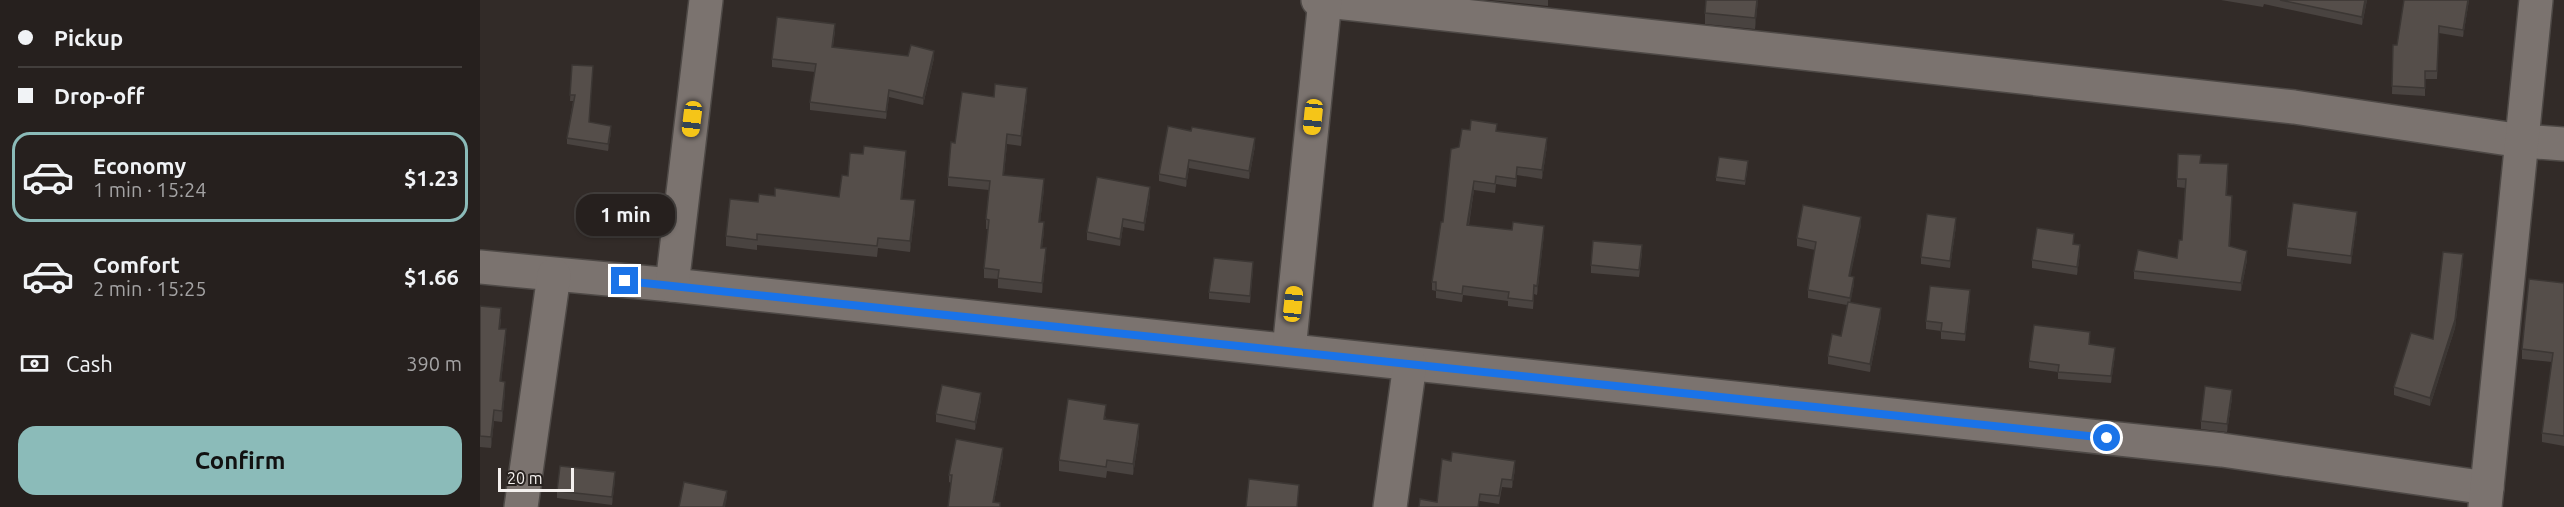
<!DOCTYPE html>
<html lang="en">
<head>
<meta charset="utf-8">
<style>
  body { margin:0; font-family:Ubuntu,sans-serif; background:#322d2b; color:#f1f3f6; height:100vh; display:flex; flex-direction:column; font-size:22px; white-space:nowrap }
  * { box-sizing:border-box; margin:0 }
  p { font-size:20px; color:#a4a3a4 }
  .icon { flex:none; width:33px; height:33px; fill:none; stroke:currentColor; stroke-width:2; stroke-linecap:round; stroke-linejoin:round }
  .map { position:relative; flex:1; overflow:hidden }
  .sheet { display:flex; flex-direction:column; background:#26201e; width:480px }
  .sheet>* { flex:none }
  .guide { display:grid; align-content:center; height:132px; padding:0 18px; background:#26201e }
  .scale { position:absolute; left:18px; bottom:15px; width:76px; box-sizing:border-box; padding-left:6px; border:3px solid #f4f0ee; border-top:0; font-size:16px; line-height:21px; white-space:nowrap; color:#f4f0ee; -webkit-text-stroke:4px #28221f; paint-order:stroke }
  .end { position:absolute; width:27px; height:27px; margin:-14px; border:8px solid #1a73e8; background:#fff; box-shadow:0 0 0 3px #fff }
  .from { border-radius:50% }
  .bubble { position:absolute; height:42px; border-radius:18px; background:#26201e; box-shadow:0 2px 4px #0004,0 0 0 2px #423e3c; font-size:20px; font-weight:600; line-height:42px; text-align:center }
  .car { position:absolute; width:18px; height:36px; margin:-18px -9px; border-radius:8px; box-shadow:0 0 4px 2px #0007; background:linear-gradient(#f5c518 24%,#345 0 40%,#f5c518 0 76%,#345 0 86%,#f5c518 0) }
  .guide b { display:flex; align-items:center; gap:21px; height:57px; font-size:22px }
  .guide b+b { border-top:2px solid #423e3c }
  .guide i { width:15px; height:15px; background:#f1f3f6 }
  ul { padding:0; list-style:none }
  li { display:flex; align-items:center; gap:18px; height:90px; margin:0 12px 9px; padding:0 6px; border:3px solid transparent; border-radius:18px }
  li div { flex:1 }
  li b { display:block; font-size:22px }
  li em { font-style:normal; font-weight:600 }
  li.current { border-color:#8bbbb9 }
  li>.icon { width:54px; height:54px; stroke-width:1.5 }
  .pay { display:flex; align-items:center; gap:15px; height:66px; padding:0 18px; font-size:22px }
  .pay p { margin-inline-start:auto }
  .primary-button { display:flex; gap:12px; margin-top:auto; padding:12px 18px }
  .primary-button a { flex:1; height:69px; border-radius:18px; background:#8bbbb9; color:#111; font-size:24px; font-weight:600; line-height:69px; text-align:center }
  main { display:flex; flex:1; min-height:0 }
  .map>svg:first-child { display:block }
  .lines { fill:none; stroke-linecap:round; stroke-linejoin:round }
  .minor-casing { stroke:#4e4946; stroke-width:36 }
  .minor { stroke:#7b736f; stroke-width:33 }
  .wall { fill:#494340 }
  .shaded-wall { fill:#3c3734 }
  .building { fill:#554e4a; stroke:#3c3734; stroke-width:1.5 }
  .route { stroke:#1a73e8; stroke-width:8 }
</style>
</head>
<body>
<main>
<section class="sheet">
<div class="guide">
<b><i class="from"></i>Pickup</b>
<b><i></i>Drop-off</b>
</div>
<ul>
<li class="current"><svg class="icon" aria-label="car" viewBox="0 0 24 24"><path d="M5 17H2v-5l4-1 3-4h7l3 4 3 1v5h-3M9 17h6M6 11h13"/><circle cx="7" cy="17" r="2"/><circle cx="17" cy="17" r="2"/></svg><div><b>Economy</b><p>1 min · 15:24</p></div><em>$1.23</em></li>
<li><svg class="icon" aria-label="car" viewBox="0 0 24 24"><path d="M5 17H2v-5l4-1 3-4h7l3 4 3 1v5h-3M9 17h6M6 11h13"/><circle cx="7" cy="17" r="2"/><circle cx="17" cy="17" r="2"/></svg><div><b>Comfort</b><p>2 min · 15:25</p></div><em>$1.66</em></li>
</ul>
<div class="pay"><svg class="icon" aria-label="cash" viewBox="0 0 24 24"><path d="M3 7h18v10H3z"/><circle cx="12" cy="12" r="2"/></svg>Cash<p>390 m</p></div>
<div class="primary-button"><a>Confirm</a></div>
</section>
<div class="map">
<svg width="2084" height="507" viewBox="0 0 2084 507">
  <rect width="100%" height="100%" fill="#322b28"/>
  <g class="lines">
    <!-- minor casing -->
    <g class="minor-casing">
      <g id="minor">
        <polyline points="838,0 1814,107 2042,141 2084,144"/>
        <polyline points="0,267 192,285 1742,450 2007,488"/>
        <polyline points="192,285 226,0"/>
        <polyline points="809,350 845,0"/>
        <polyline points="41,507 74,275"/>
        <polyline points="910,507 930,364"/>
        <polyline points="2005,507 2056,0"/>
      </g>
    </g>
    <!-- minor -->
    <use href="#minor" class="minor"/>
  </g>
  <!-- wall -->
  <g class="wall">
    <polygon points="1010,0 1068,0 1068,6"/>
    <polygon points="1278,0 1275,29 1225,24 1225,13"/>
    <polygon points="1741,0 1887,0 1882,25 1784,4 1783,7"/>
    <polygon points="1924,0 1989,0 1983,37 1959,33 1957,79 1945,79 1945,96 1912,94 1913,45 1917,45"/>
    <polygon points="355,31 353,47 428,56 454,58 443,105 409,97 406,119 330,110 330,102 335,72 292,67 292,59"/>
    <polygon points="92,65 110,122 131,132 128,151 87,144 87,138 93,101 90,101"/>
    <polygon points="514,97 547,98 541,146 527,144 524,175 564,189 560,222 564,231 562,248 566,257 562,293 518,288 518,279 504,278 504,268 508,229 506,229 506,219 509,190 468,186 468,177 475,143"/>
    <polygon points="711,131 775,146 769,179 709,168 706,187 679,181 679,174"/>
    <polygon points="1017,131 1067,146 1062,179 1037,175 1036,187 1016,184 1015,193 994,190 989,225 1064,234 1057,295 1054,294 1053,309 1028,306 1028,301 983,295 982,302 956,298 956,291 952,290 952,282 963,222 979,147"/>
    <polygon points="426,161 422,199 435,211 430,252 398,248 397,257 277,245 277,250 246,246 246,236 278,202 295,196 359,197 368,176"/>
    <polygon points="1721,163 1748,173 1747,195 1752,204 1750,246 1767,260 1761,291 1654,279 1654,271 1697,258 1702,240 1705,188 1697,187 1697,179"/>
    <polygon points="1268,165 1265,185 1236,181 1236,177"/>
    <polygon points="670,195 664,231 643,227 640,246 607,240 607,232"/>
    <polygon points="1877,220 1871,264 1807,256 1807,248"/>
    <polygon points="1381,225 1370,276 1374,284 1370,302 1401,316 1390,372 1348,364 1348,356 1361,336 1367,305 1328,298 1328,290 1335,250 1317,246 1317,238"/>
    <polygon points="1476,226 1470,268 1441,264 1441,257"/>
    <polygon points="1594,244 1600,253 1597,275 1552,268 1552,260"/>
    <polygon points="1162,253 1159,277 1111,273 1111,265"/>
    <polygon points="1983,262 1975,328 1950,406 1914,395 1914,387 1953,339"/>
    <polygon points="773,269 770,303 729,299 729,292"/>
    <polygon points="2084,283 2084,446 2062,442 2062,433 2072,362 2042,359 2042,349"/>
    <polygon points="1490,298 1485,341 1461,339 1461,331 1446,329 1446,321"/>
    <polygon points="0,306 21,319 20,329 26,340 21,381 25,392 22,422 14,421 11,448 0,447"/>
    <polygon points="1610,339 1610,344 1635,355 1631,383 1578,379 1578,372 1549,368 1549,361"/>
    <polygon points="1752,398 1747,432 1721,429 1721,421"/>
    <polygon points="501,400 495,430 456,422 456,414"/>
    <polygon points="626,416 625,419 659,435 653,475 627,471 626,478 579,471 579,460"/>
    <polygon points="523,456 514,502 520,507 469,482 469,475"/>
    <polygon points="1035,469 1032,488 1022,487 1019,504 1000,501 957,502"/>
    <polygon points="135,480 132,505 77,498 77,491"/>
  </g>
  <!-- shaded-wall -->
  <g class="shaded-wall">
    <polygon points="1277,0 1278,0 1275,29 1275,18"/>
    <polygon points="1885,0 1887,0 1882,25 1882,17"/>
    <polygon points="1988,0 1989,0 1983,37 1983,30"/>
    <polygon points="454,51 454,58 443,105 443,98"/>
    <polygon points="547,88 547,98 541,146 541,136"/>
    <polygon points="409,90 409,97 406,119 406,112"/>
    <polygon points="131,126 131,132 128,151 128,144"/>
    <polygon points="527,134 527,144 523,184 523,175"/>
    <polygon points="775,138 775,146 769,179 769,171"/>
    <polygon points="1067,138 1067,146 1062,179 1062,170"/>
    <polygon points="426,151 426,161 421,210 421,199"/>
    <polygon points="709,160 709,168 706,187 706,179"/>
    <polygon points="564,179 564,189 559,231 559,222"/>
    <polygon points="994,181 994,190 987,234 987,225"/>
    <polygon points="670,187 670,195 664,231 664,223"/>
    <polygon points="435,200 435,211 430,252 430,241"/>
    <polygon points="1877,212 1877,220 1871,264 1871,256"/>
    <polygon points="1381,217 1381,225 1369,284 1369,276"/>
    <polygon points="1476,218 1476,226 1470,268 1470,261"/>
    <polygon points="643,219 643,227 640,246 640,239"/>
    <polygon points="564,222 564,231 561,257 561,248"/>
    <polygon points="1064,226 1064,234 1057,295 1057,286"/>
    <polygon points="1600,245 1600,253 1597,275 1597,267"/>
    <polygon points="566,248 566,257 562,293 562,283"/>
    <polygon points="1767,251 1767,260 1761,291 1761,283"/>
    <polygon points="1983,254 1983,262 1975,328 1950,406 1950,398"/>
    <polygon points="1374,277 1374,284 1370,306 1370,298"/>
    <polygon points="1490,290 1490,298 1485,341 1485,334"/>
    <polygon points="1401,308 1401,316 1390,372 1390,364"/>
    <polygon points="26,329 26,340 20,392 20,381"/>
    <polygon points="1635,348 1635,355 1631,383 1631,376"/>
    <polygon points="25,382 25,392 22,422 22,411"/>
    <polygon points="1752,390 1752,398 1747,432 1747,424"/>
    <polygon points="501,393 501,400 495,430 495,422"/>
    <polygon points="14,410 14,421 11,448 11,437"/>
    <polygon points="659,424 659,435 653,475 653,464"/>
    <polygon points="523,448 523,456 513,507 513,502"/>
    <polygon points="1035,461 1035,469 1032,488 1032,480"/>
    <polygon points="135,472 135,480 132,505 132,497"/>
    <polygon points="247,491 247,498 245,507 243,507"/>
  </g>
  <!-- building -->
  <g class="building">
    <polygon points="1226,0 1277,0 1275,18 1225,13"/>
    <polygon points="1800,0 1885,0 1882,17"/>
    <polygon points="1924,0 1988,0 1983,30 1959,26 1957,71 1945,71 1945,88 1912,86 1913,45 1917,45"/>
    <polygon points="297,17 355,24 352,47 428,56 431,45 454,51 443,98 409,90 406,112 330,102 336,64 292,59"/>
    <polygon points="92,65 113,66 109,122 131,126 128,144 87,138 95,95 90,95"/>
    <polygon points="515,84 547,88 541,136 527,134 523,175 564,179 559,222 564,222 561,248 566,248 562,283 518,278 519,270 504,268 509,220 506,219 510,181 468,177 471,142 475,143 482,92 514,97"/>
    <polygon points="991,120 1017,124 1016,131 1067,138 1062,170 1037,167 1036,179 1016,176 1015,184 994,181 987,225 1032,230 1033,222 1064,226 1057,286 1054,285 1053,301 1028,298 1029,292 983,286 982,294 956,290 956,282 952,282 961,222 963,222 971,149 979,147 982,129 990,130"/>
    <polygon points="688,126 711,131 712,127 775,138 769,171 709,160 706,179 679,174"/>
    <polygon points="384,146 426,151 421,199 435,200 430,241 398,238 397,246 277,234 277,240 246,236 250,199 278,202 279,194 295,196 295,188 359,197 362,175 368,176 370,153 383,154"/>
    <polygon points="1698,154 1721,155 1720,163 1748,164 1746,195 1752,196 1749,246 1767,251 1761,283 1654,271 1658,250 1697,258 1699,240 1702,240 1706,179 1697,179"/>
    <polygon points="1239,157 1268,161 1265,181 1236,177"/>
    <polygon points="617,177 670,187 664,223 643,219 640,239 607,232"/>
    <polygon points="1813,203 1877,212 1871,256 1807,248"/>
    <polygon points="1323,205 1381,217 1369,276 1374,277 1370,298 1328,290 1336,242 1317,238"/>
    <polygon points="1447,214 1476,218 1470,261 1441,257"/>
    <polygon points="1557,228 1594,234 1593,244 1600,245 1597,267 1552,260"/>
    <polygon points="1113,241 1162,245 1159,270 1111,265"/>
    <polygon points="1963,252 1983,254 1975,320 1950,398 1914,387 1931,333 1953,339"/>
    <polygon points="734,258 773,262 770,296 729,292"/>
    <polygon points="2049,279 2084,283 2084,436 2062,433 2073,353 2042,349"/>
    <polygon points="1450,286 1490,290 1485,334 1461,331 1462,323 1446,321"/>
    <polygon points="1368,302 1401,308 1390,364 1348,356 1352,334 1361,336"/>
    <polygon points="0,306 21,308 19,329 26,329 20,381 25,382 22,411 14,410 11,437 0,436"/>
    <polygon points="1554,325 1610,332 1609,344 1635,348 1631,376 1578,372 1579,365 1549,361"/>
    <polygon points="462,385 501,393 495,422 456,414"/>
    <polygon points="1725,386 1752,390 1747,424 1721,421"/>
    <polygon points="588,399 626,405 624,419 659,424 653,464 627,460 626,467 579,460"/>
    <polygon points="476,439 523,448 513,502 520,503 520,507 468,507 472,475 469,475"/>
    <polygon points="972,452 1035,461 1032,480 1022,479 1019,496 1000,494 998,507 939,507 940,499 957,502 962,459 971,461"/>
    <polygon points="80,466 135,472 132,497 77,491"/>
    <polygon points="769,479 819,485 817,507 766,507"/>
    <polygon points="204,482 247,491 243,507 199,507"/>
  </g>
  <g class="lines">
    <!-- route -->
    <polyline class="route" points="145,281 1627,438"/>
  </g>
</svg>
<div class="scale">20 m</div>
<i class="end from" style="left:1627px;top:438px"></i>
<i class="end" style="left:145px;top:281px"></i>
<div class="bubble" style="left:96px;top:194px;width:99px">1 min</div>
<i class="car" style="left:833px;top:117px;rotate:186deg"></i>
<i class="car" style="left:212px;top:119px;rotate:187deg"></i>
<i class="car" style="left:813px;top:304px;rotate:6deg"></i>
</div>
</main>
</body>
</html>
